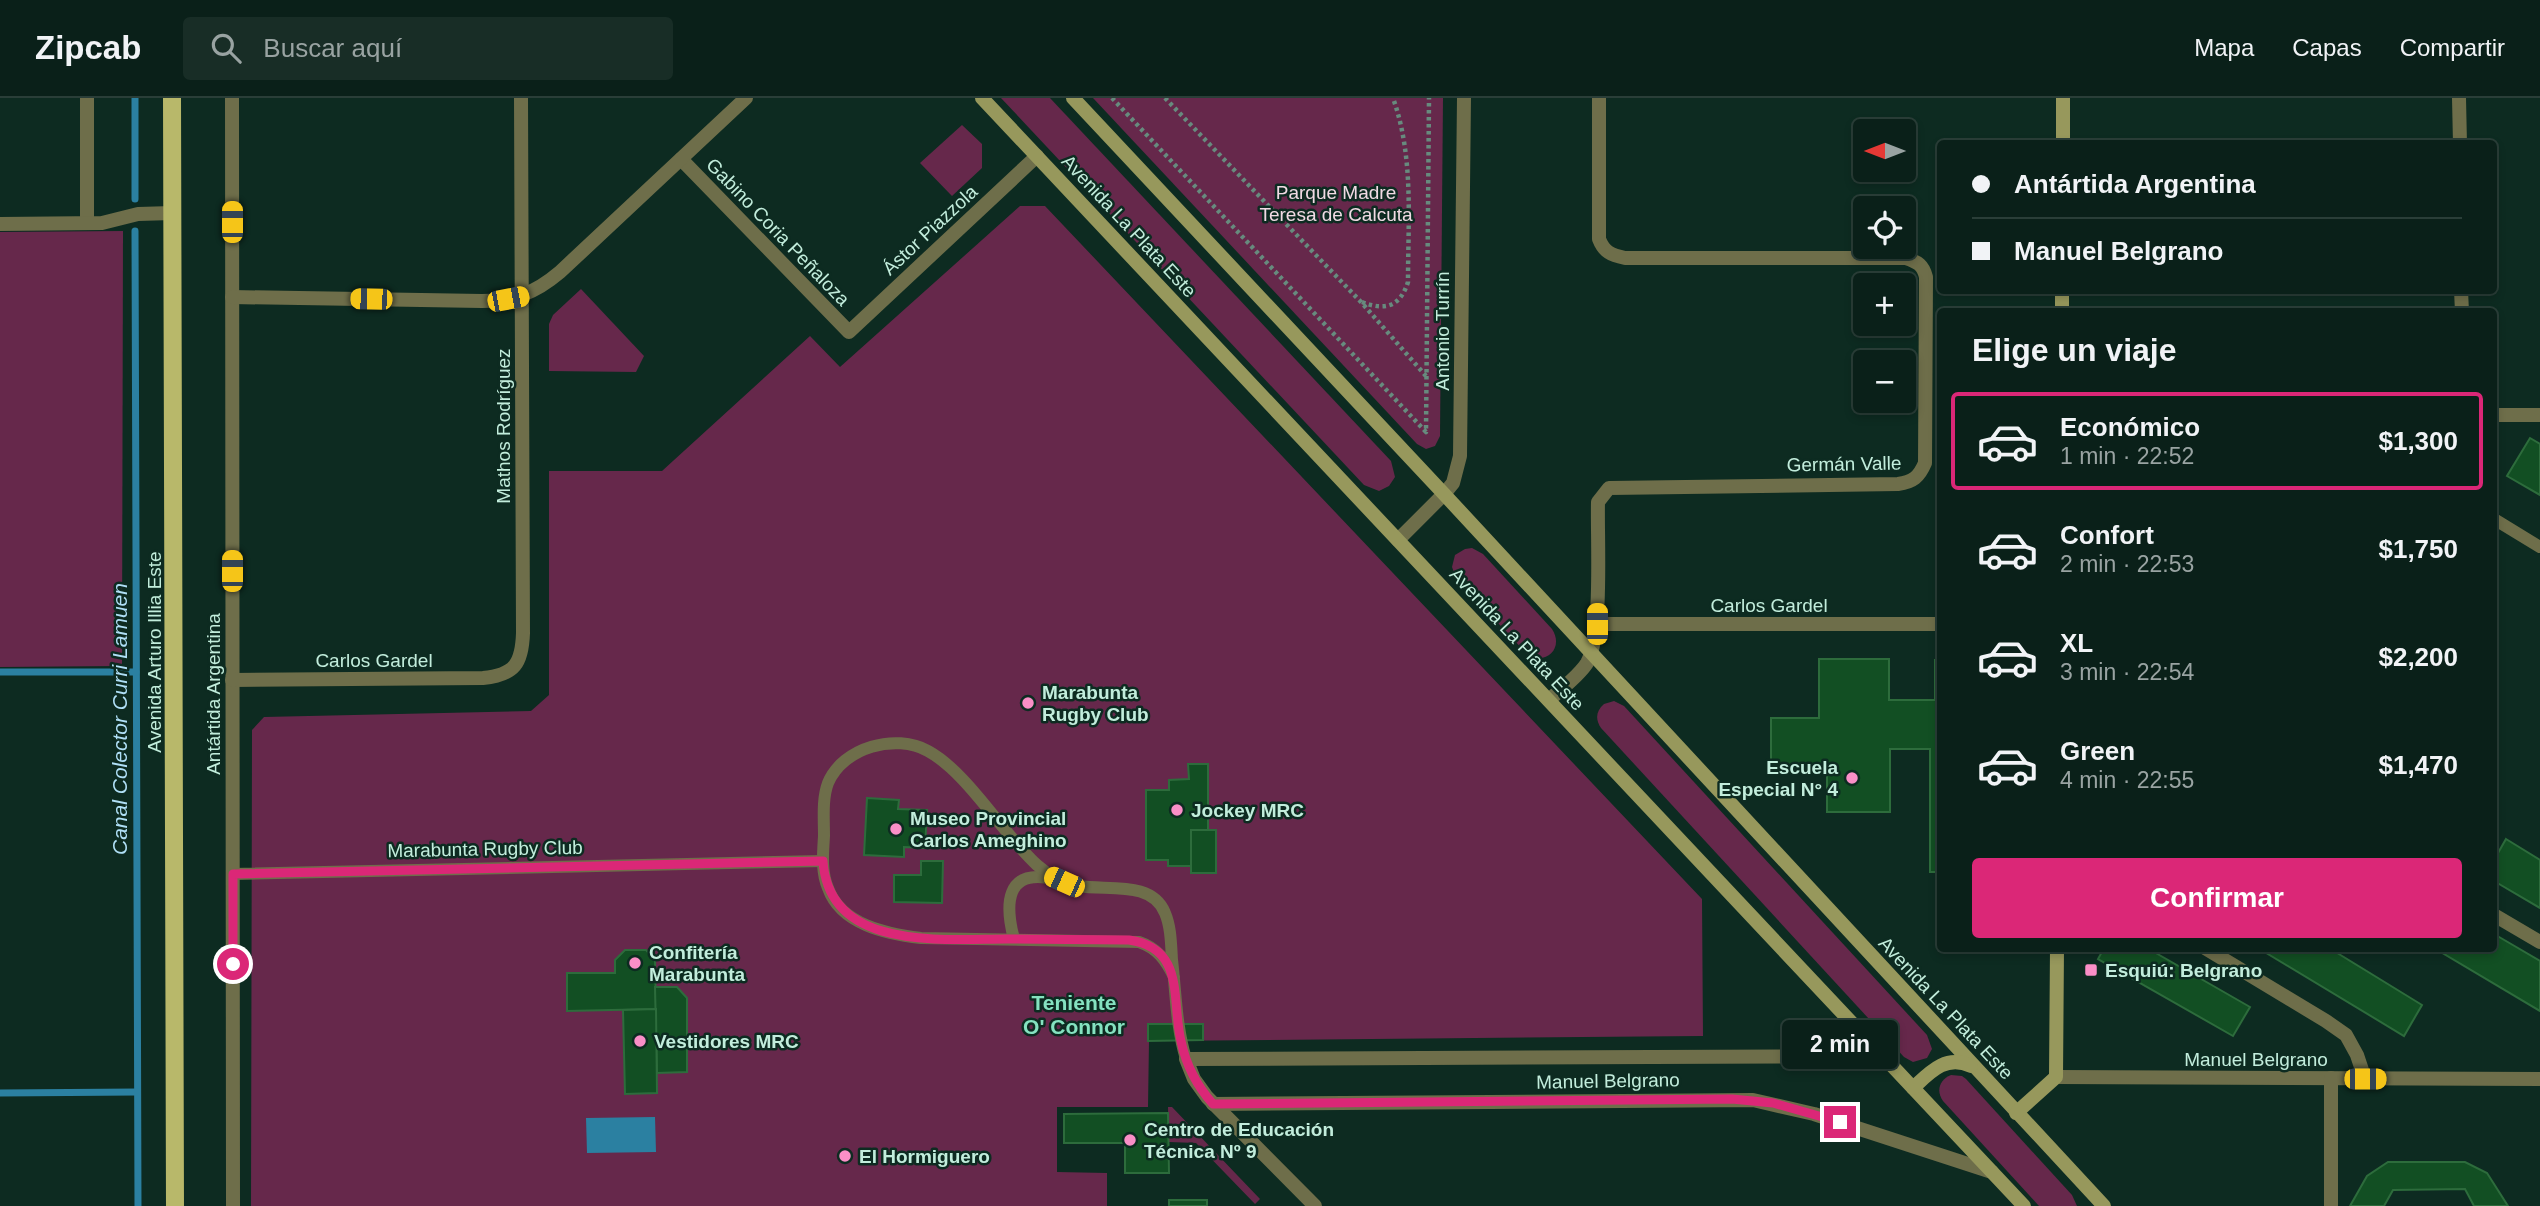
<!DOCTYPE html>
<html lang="es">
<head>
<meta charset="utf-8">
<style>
  body { margin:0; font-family:Arial,sans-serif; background:#182d26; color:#f1f3f6; height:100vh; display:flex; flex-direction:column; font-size:26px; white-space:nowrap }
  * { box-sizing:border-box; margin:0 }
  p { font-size:23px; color:#99a3a2 }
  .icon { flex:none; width:38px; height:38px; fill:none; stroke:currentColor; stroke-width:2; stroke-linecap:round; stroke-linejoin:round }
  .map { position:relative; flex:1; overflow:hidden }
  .drawer { position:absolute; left:1937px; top:210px; width:560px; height:644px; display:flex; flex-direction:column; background:#0a2019; border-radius:7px; box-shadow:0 4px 10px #0003,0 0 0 2px #2a3e38 }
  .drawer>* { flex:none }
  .hud { position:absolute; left:1937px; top:42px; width:560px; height:154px; border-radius:7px; box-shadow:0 4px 10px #0003,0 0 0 2px #2a3e38; display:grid; align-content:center; height:154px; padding:0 35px; background:#0a2019 }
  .needle { width:46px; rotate:270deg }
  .tools { position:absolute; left:1853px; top:21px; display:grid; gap:14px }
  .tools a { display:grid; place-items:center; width:63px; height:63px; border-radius:7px; background:#0a2019; box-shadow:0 4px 10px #0003,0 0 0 2px #2a3e38; font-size:35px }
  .end { position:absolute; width:32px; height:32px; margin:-16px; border:9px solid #db2777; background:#fff; box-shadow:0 0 0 4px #fff }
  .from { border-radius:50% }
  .bubble { position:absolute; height:49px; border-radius:7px; background:#0a2019; box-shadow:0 4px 10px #0003,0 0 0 2px #2a3e38; font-size:23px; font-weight:700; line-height:49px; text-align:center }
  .car { position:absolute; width:21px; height:42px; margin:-21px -10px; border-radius:9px; box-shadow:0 0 5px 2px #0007; background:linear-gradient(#f5c518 24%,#345 0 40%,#f5c518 0 76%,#345 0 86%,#f5c518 0) }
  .hud b { display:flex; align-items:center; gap:24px; height:66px; font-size:26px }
  .hud b+b { border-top:2px solid #2a3e38 }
  .hud i { width:18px; height:18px; background:#f1f3f6 }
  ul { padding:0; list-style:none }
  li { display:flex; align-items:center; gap:21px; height:98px; margin:0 14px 10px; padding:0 21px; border:4px solid transparent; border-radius:7px }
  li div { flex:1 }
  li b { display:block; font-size:26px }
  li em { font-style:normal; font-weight:700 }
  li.active { border-color:#db2777 }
  li>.icon { width:63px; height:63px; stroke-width:1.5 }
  h2 { padding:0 35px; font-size:32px; line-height:84px }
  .primary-button { display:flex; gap:14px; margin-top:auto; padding:14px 35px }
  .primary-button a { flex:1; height:80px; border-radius:7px; background:#db2777; color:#fff; font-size:28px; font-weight:700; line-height:80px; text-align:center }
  header { display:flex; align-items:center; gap:42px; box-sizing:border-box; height:98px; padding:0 35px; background:#0a2019; border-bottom:2px solid #2a3e38 }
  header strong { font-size:33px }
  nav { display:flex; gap:38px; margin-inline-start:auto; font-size:24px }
  .search { width:490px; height:63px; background:#182d26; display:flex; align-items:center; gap:18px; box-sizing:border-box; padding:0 24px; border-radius:7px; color:#99a3a2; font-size:26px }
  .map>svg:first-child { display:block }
  .green { fill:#66284b }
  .water { fill:#2b80a1 }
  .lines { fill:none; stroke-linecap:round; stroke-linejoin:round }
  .stream { stroke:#2b80a1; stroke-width:7 }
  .building { fill:#124f23; stroke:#2d6c3c; stroke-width:2 }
  .path { stroke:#678b7e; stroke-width:4.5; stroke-dasharray:3.5 3.5; stroke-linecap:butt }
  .lane { stroke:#6e6e4a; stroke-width:12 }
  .street { stroke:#6e6e4a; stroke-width:14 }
  .secondary { stroke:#97985c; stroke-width:14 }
  .primary { stroke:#b8b86a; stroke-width:18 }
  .route { stroke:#db2777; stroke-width:9 }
  .poi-dot { fill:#fa8fc7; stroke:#0d2b21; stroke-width:2.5 }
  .labels { text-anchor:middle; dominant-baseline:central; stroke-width:5; stroke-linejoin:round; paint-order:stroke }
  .park-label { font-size:19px; fill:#f1dae4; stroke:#0d2b21 }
  .street-label { font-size:19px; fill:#c2eddc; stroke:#0d2b21 }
  .poi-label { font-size:19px; font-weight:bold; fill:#c2eddc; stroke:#0d2b21; text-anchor:start }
  .water-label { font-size:21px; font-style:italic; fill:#afdff6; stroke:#0d2b21 }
  .neighbourhood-label { font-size:21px; font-weight:bold; fill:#85e2c0; stroke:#0d2b21 }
</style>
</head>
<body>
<header>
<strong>Zipcab</strong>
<div class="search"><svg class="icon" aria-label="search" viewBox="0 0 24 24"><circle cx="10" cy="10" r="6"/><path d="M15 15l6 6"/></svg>Buscar aquí</div>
<nav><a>Mapa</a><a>Capas</a><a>Compartir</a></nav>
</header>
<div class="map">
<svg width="2540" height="1108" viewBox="0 0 2540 1108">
  <rect width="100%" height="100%" fill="#0d2b21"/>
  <!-- green -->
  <g class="green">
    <polygon points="1001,0 1050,0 1391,363 1395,379 1389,388 1379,393 1364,387"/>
    <polygon points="1093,0 1443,0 1440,338 1435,348 1426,351 1417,346"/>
    <polygon points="962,27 982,46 982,70 952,98 920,65"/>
    <polygon points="1020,108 1045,108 1702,801 1703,938 1149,943 1148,1009 1057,1009 1057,1074 1107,1075 1107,1108 251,1108 252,632 264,619 531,613 549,597 549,373 662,373 810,238 840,269"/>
    <polygon points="123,133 122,568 0,569 0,134"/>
    <polygon points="581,191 644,258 636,274 549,273 549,226 553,217"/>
    <path d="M1472,450L1483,456L1552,531C1565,551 1544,569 1526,555L1456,480L1452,469L1455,457L1465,451Z"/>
    <path d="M1614,603L1624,608L1927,937L1932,951L1927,960L1913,964L1904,959L1601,630C1595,621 1596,613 1604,606Z"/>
    <path d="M1951,977L1962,978L1966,981L2072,1097L2077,1108H2039L1943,1003C1936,993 1939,982 1951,977Z"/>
    <polygon points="1168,1009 1172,1009 1260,1101 1255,1106 1196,1045 1169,1044"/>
  </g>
  <!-- water -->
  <polygon class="water" points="655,1019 656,1054 587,1055 586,1020"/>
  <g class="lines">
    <!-- stream -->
    <g class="stream">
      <polyline points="135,101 135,0"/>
      <polyline points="135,133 138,1108"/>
      <polyline points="0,574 136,574"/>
      <polyline points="0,995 137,994"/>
    </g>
  </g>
  <!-- building -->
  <g class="building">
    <polygon points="2530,340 2540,346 2540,397 2507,378"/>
    <polygon points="1819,561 1889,561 1889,602 1935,602 1935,562 1941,562 1941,774 1930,774 1930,651 1890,651 1890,714 1827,714 1827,666 1771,667 1771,620 1819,620"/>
    <polygon points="1188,666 1208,666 1208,732 1191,732 1191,768 1168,768 1168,762 1146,762 1146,692 1169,692 1169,682 1189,681"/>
    <polygon points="867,700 899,702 898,711 927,712 925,750 904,749 904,759 864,757"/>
    <rect x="1191" y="732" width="25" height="43"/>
    <polygon points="2506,741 2540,762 2540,810 2494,783 2494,762"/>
    <polygon points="921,763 943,763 942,805 894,804 894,777 921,777"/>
    <polygon points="2494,836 2540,863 2540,913 2434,850 2494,850"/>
    <polygon points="2104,850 2147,850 2250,909 2233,938 2098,861"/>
    <polygon points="2258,850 2329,850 2422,907 2404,938"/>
    <polygon points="625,852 646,852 655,862 656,911 567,913 567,875 615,875 615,862"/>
    <polygon points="655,889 677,889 687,900 687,974 657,975"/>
    <polygon points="656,911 657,995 625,996 623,912"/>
    <polygon points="1148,926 1203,926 1203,942 1148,943"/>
    <polygon points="1168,1015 1169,1075 1125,1075 1125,1045 1064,1045 1064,1016"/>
    <polygon points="2388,1064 2465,1064 2487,1075 2508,1108 2474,1108 2465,1091 2393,1092 2384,1108 2350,1108 2367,1078"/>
    <rect x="1169" y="1102" width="38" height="6"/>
  </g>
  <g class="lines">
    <!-- path -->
    <g class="path">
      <polyline points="1112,0 1426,334 1429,0"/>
      <polyline points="1165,0 1361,204 1426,278"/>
      <path d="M1362,204C1385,213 1400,209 1408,184C1408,122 1414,59 1393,0"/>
    </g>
    <!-- lane -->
    <g class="lane">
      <polyline points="2494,421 2540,449"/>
      <polyline points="233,776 823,763"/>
      <path d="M1014,841C1005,807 1005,770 1053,781"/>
      <path d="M1174,879C1166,862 1157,850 1139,844L921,840C887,836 841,827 828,790C821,774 823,755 824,738C824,721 822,701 828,685C843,649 896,635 928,653C968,675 1002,735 1037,767C1049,778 1064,785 1079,788C1107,793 1152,782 1165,815C1171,829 1171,846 1172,862C1176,895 1176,928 1186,961"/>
    </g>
    <!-- street -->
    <g class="street">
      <polyline points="87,0 87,125"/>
      <polyline points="232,0 233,1108"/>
      <polyline points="2459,0 2460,46"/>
      <polyline points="681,61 849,234 1037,58"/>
      <polyline points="0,126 102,125 138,116 172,115"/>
      <polyline points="2461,192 2462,214"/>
      <path d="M232,199L482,203C515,202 534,196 560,174L746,0"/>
      <polyline points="2494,317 2540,317"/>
      <polyline points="1398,442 1444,396 1453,385 1460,358 1464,0"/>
      <polyline points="1596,526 1941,526"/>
      <path d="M232,582L483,580C515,577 522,565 523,535L521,0"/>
      <path d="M1549,602C1561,591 1578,579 1587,565C1603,537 1597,440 1598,404L1609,390L1898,386C1913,384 1919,379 1925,365L1926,179C1923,167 1918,164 1906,160H1625C1611,157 1604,154 1599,141V0"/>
      <polyline points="2494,817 2540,844"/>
      <polyline points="2205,850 2326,923 2346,937 2357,957 2365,981"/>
      <polyline points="2056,979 2540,981"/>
      <polyline points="2331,980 2331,1108"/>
      <polyline points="1213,1006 1753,1002 1814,1016 1992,1074"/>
      <polyline points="1315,1108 1207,999 1194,981 1186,961 1882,958"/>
    </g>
    <!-- secondary -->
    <g class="secondary">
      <polyline points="982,0 2024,1108"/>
      <polyline points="1073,0 1444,396 2104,1108"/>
      <polyline points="2063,46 2063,0"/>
      <polyline points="2062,214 2062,192"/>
      <path d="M1913,990C1930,974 1946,956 1971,968"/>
      <polyline points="2016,1015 2056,979 2057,850"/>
    </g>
    <!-- primary -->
    <polyline class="primary" points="172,0 175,1108"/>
  </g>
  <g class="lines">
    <!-- route -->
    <path class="route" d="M233,866V776L823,763C829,853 941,841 1006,841C1047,841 1088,842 1129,842C1186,850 1171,902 1181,943C1186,967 1196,987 1213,1006L1732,1001L1773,1005L1840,1024"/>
  </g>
  <!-- markers -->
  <g class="poi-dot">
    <circle cx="1028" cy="605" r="7"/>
    <circle cx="1852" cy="680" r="7"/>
    <circle cx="1177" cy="712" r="7"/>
    <circle cx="896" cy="731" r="7"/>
    <circle cx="635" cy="865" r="7"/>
    <rect x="2084" y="865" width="14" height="14" rx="3.5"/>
    <circle cx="640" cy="943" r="7"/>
    <circle cx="1130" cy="1042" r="7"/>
    <circle cx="845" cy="1058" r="7"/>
  </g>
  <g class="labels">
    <!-- park labels -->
    <g class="park-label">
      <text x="1336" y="94">Parque Madre<tspan x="1336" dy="22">Teresa de Calcuta</tspan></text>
    </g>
    <!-- street labels -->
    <g class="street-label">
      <text transform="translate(1129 128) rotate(47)">Avenida La Plata Este</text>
      <text transform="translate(930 132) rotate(-43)">Ástor Piazzola</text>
      <text transform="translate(778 134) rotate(46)">Gabino Coria Peñaloza</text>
      <text transform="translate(1442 233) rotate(-90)">Antonio Turrín</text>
      <text transform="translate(503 328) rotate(-90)">Mathos Rodríguez</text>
      <text transform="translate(1844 366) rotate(-1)">Germán Valle</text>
      <text x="1769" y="507">Carlos Gardel</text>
      <text transform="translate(1517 541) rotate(47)">Avenida La Plata Este</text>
      <text transform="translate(154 554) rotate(-90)">Avenida Arturo Illia Este</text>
      <text x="374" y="562">Carlos Gardel</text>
      <text transform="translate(213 596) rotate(-90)">Antártida Argentina</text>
      <text transform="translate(485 751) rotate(-1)">Marabunta Rugby Club</text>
      <text transform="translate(1946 910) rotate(47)">Avenida La Plata Este</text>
      <text x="2256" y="961">Manuel Belgrano</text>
      <text transform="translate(1608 983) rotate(-1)">Manuel Belgrano</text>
    </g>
    <!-- poi labels -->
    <g class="poi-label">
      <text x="1042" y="594">Marabunta<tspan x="1042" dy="22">Rugby Club</tspan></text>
      <text x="1838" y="669" text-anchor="end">Escuela<tspan x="1838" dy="22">Especial N° 4</tspan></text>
      <text x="1191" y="712">Jockey MRC</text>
      <text x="910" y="720">Museo Provincial<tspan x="910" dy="22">Carlos Ameghino</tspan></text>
      <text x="649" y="854">Confitería<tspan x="649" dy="22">Marabunta</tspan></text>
      <text x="2105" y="872">Esquiú: Belgrano</text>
      <text x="654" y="943">Vestidores MRC</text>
      <text x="1144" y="1031">Centro de Educación<tspan x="1144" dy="22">Técnica Nº 9</tspan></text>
      <text x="859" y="1058">El Hormiguero</text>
    </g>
    <!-- water labels -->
    <g class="water-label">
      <text transform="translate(119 621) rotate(-90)">Canal Colector Curri Lamuen</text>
    </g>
    <!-- neighbourhood labels -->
    <g class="neighbourhood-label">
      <text x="1074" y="904">Teniente<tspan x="1074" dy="24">O' Connor</tspan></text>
    </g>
  </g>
</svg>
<div class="tools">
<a><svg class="needle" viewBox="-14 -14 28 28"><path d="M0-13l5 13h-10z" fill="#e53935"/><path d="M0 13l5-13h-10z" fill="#99a3a2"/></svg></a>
<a><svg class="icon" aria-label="locate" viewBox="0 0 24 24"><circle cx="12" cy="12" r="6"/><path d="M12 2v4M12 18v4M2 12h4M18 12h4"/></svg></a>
<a>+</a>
<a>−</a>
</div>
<i class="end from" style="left:233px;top:866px"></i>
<i class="end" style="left:1840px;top:1024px"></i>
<div class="bubble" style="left:1782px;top:922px;width:116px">2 min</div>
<i class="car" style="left:232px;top:124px;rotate:0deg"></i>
<i class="car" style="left:371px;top:201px;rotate:271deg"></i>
<i class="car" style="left:508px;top:201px;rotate:79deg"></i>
<i class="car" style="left:232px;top:473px;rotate:0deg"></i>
<i class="car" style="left:1597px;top:526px;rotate:0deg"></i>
<i class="car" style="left:1064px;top:784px;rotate:294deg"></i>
<i class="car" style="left:2365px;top:981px;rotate:90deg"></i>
<div class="hud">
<b><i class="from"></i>Antártida Argentina</b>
<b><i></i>Manuel Belgrano</b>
</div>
<section class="drawer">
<h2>Elige un viaje</h2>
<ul>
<li class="active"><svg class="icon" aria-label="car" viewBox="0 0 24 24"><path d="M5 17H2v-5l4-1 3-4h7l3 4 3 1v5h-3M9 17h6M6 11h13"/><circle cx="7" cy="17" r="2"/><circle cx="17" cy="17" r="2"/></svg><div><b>Económico</b><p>1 min · 22:52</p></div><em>$1,300</em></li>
<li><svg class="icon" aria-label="car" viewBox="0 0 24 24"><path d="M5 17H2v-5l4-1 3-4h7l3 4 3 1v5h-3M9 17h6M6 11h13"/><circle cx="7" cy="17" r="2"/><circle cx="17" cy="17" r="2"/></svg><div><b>Confort</b><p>2 min · 22:53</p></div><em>$1,750</em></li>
<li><svg class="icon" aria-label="car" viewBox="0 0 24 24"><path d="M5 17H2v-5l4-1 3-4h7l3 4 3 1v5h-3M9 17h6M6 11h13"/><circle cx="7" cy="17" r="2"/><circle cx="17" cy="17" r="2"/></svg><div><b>XL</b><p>3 min · 22:54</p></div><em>$2,200</em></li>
<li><svg class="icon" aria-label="car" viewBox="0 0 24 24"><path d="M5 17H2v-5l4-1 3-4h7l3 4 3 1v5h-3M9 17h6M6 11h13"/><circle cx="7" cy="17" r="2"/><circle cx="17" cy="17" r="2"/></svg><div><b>Green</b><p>4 min · 22:55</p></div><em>$1,470</em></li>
</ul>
<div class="primary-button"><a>Confirmar</a></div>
</section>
</div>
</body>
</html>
